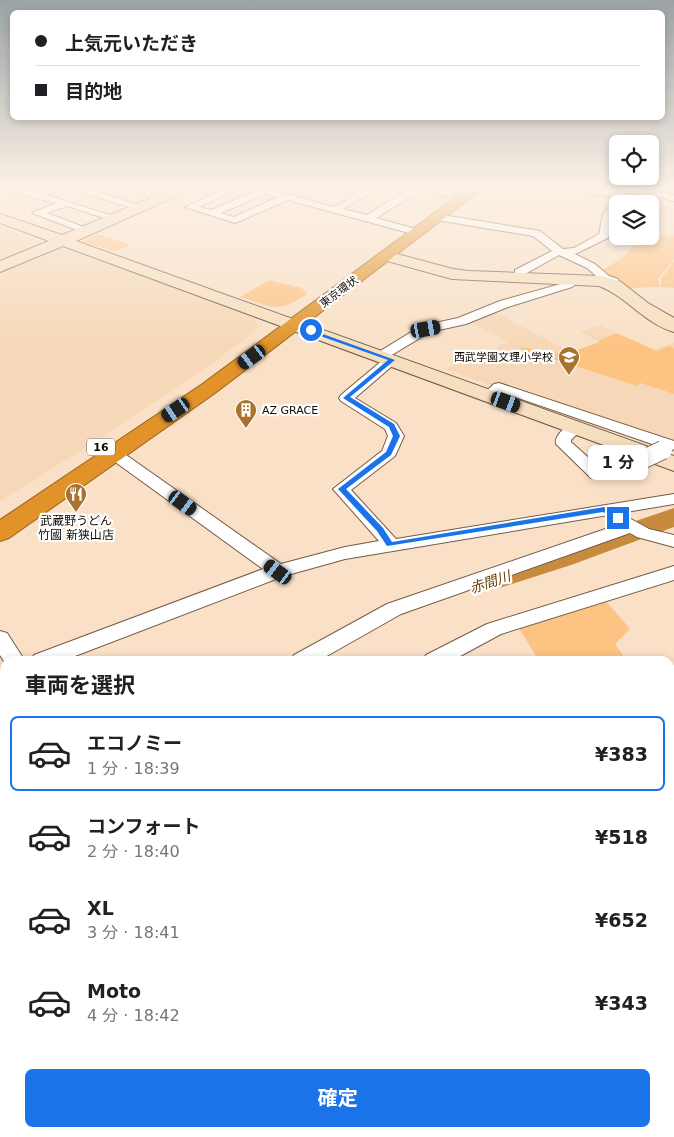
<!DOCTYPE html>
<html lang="ja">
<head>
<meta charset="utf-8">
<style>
  body { margin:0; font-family:"DejaVu Sans","Noto Sans JP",sans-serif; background:#f2f2f2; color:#202124; height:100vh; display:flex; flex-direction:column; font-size:19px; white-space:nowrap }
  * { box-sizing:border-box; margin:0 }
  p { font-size:16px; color:#757577 }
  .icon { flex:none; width:28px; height:28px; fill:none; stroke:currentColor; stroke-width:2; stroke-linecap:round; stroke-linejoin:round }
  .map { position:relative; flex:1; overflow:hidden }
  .side { position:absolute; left:0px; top:656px; width:675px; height:481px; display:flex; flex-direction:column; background:#fff; border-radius:15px 15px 0 0; box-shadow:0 2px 8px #0003 }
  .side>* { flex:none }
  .banner { position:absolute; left:10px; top:10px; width:655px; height:110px; border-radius:8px; box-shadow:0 2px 8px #0003; display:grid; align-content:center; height:110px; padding:0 25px; background:#fff }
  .tools { position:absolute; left:609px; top:135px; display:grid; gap:10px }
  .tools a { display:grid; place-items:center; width:50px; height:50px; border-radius:8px; background:#fff; box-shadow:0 2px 8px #0003; font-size:25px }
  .end { position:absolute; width:22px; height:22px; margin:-11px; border:6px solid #1a73e8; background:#fff; box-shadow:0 0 0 2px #fff }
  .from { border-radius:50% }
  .bubble { position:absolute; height:35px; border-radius:8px; background:#fff; box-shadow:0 2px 8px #0003; font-size:16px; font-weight:700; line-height:35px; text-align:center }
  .car { position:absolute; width:15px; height:30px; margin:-15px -8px; border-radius:6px; box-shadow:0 0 4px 1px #0007; background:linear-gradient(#222 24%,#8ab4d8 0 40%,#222 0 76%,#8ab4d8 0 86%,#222 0) }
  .banner b { display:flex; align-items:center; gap:18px; height:48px; font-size:19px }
  .banner b+b { border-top:1px solid #e0e0e0 }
  .banner i { width:12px; height:12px; background:#202124 }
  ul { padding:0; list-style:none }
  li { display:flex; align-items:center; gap:15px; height:75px; margin:0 10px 8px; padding:0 15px; border:2px solid transparent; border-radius:8px }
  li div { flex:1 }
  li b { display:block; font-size:19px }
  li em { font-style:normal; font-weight:700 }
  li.active { border-color:#1a73e8 }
  li>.icon { width:45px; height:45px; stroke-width:1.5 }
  h2 { padding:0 25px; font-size:22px; line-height:60px }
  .cta { display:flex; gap:10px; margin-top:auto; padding:10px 25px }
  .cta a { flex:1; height:58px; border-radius:8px; background:#1a73e8; color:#fff; font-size:20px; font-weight:700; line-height:58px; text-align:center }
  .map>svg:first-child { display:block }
  .built { fill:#f6d8b8 }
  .green { fill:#fdc383 }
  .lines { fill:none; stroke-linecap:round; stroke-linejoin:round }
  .stream { stroke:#c88a3d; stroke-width:6 }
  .river { fill:#c88a3d; fill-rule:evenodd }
  .street-casing { stroke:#735d47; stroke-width:2 }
  .secondary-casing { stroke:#735d47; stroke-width:2 }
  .highway-casing { stroke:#99631c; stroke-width:2 }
  .street { fill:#fff; fill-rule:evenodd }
  .secondary { fill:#f6dfbf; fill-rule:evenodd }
  .highway { fill:#e19329; fill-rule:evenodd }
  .street-bridge-casing { stroke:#735d47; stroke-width:20; stroke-linecap:butt }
  .street-bridge { stroke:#fff; stroke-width:18 }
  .route { fill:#1a73e8 }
  .labels { text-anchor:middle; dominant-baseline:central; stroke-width:4.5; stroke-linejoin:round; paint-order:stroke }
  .far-street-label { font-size:11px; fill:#120a03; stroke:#fff }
  .far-poi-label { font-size:11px; fill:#120a03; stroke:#fff; text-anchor:end }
  .shield { fill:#fff; stroke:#59544f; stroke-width:1 }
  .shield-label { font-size:11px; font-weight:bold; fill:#120a03 }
  .poi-label { font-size:12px; fill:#120a03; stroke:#fff }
  .water-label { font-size:14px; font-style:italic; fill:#683e00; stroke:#fff }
</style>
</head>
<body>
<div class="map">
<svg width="674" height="1137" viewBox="0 0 674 1137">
  <rect width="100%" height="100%" fill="#f9e0c7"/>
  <!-- built -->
  <g class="built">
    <polygon points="0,227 43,242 43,244 0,262"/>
    <polygon points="59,248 64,248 254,318 259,328 218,359 90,445 0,501 0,273"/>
    <polygon points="493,311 572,353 599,342 580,332 600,325 653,349 674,343 674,443 496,383 492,386 446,369 479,351 484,353 508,342 469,321"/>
  </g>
  <!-- green -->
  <g class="green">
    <polygon points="97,234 131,245 114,252 81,241"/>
    <path d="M674,235V259L658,279L660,287L628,288L601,272C611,263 626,259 634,245L650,243L651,240L646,238Z"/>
    <polygon points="674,261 674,288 661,287 661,279"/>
    <path d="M269,280L302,288L307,294C277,314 272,307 240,297Z"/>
    <path d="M616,333L657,351L669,346L674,348V394L641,383L637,386L554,359C540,360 530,355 519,347L566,354L600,342L598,341Z"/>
    <polygon points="603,598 630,629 615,644 627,661 539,661 517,625"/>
  </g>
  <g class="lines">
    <!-- stream -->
    <polyline class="stream" points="670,673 674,672"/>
    <!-- river -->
    <g class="river">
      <polygon points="674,508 674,527 571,565 499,588 489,585 484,578 489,571"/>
      <polygon points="39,1132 89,1132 87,1137 37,1137"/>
    </g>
    <!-- street casing -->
    <g class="street-casing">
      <g id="street">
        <polygon points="0,186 14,186 36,192 52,186 66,186 47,195 122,219 117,222 67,206 47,213 94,231 93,233 85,233 32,213 56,203 0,189"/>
        <polygon points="89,186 102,186 95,191 147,208 142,211 83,193 83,189"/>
        <polygon points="116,186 131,186 169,199 164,202"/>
        <path d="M230,186H259L334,207L357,194L331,186H349L364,190L369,186H381L343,209L367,215L413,186H430L455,194L450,197L422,190L376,218L413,228L414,230L409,233L288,200L235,223L185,207ZM243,187L256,191L211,210L199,207ZM265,194L278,197L234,217L221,213Z"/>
        <polygon points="565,186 607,190 633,186 674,195 674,201 650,195 623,193 626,196 620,204 618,204 608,238 575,254 595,264 609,276 618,279 621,286 619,288 611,288 609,283 601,280 587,268 559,255 525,274 523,279 515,279 515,270 552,251 533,236 437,220 432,217 437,214 540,231 563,249 574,248 599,234 603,214 616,197 592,194"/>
        <polygon points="576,276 582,279 572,287 508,307 466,324 430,332 390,356 397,357 399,360 355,398 396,423 404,436 395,456 351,490 396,539 674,494 674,504 345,559 284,576 62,661 31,661 34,655 263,569 107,456 105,453 107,450 119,450 281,564 345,547 379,541 333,489 382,451 388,436 385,429 341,401 339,398 341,395 384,359 377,359 375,356 377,353 421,326 458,318 500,301 564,283"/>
        <polygon points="499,383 674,441 674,449 663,455 657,453 655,450 658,446 501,392 493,399 483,399 481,396 494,384"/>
        <path d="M576,422L584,427L571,440V442L600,468L637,457L645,462L643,465L597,479L591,478L556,444C554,435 567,425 576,422Z"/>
        <polygon points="622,514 649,529 674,535 674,547 637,537 630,533 401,614 318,661 290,661 294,655 387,604 617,525 613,520 616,516"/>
        <polygon points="674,566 674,580 501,634 451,661 422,661 426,655 487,624"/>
        <polygon points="0,631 7,633 25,661 5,663 0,655"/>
        <polygon points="5,668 5,687 0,689 0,670"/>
        <rect x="670" y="675" width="4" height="18"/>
        <polygon points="5,916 5,945 0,947 0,918"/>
        <rect x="372" y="1132" width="32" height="5"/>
      </g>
    </g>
    <!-- secondary casing -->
    <g class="secondary-casing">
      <g id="secondary">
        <polygon points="180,186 199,186 76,241 674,456 674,471 63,246 0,272 0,261 49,241 0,223 0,214 62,235"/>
        <path d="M386,251L453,269L469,271L601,276L621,282L648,303L674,318V332C645,324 626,296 599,286L452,279L380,259L378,256Z"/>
      </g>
    </g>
    <!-- highway casing -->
    <g class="highway-casing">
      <polygon id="highway" points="471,186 486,186 215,393 9,538 0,541 0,520 201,385"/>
    </g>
    <!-- street -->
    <use href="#street" class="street"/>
    <!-- secondary -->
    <use href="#secondary" class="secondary"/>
    <!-- highway -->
    <use href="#highway" class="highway"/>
    <!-- street-bridge casing -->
    <g class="street-bridge-casing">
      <polyline id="street-bridge" points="637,462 663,450"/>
    </g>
    <!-- street-bridge -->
    <use href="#street-bridge" class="street-bridge"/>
  </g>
  <!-- sky -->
  <linearGradient id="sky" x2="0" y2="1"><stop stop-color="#9ba3a4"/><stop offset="0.54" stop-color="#fcf1e6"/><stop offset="1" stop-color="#fcf1e6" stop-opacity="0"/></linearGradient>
  <rect width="674" height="346" fill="url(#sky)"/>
  <!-- route -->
  <polygon class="route" points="309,329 395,360 350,397 394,424 400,436 391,455 346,489 383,528 392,542 604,507 622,518 616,519 603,512 387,546 377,531 338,489 386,452 393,436 389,427 343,398 388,360 309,332"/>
  <!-- icons -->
  <defs>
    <g id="school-pin" transform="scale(1.125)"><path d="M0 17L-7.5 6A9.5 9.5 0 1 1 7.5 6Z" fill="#a9722e" stroke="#fff"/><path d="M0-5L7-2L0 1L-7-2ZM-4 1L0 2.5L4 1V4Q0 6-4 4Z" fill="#fff"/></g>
    <g id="building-pin" transform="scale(1.125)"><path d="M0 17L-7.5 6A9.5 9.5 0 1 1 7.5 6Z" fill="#a9722e" stroke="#fff"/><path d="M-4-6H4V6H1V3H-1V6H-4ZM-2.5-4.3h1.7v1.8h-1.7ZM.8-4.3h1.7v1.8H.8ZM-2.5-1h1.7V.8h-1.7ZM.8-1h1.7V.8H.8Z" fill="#fff"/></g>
    <g id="restaurant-pin" transform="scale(1.125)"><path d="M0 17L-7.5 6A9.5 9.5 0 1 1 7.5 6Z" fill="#a9722e" stroke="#fff"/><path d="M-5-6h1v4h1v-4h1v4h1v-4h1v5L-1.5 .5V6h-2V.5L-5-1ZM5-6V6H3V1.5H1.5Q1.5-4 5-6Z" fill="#fff"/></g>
  </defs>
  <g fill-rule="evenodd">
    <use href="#school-pin" x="569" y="357"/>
    <use href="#building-pin" x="246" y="410"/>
    <use href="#restaurant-pin" x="76" y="494"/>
  </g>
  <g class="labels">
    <!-- far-street labels -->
    <g class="far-street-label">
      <text transform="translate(339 292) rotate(-37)">東京環状</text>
    </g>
    <!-- far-poi labels -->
    <g class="far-poi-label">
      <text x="553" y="357">西武学園文理小学校</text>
      <text x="262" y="410" text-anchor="start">AZ GRACE</text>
    </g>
    <!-- shield labels -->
    <rect class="shield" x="87" y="438.5" width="28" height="17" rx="4"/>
    <g class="shield-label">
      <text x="101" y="447">16</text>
    </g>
    <!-- poi labels -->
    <g class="poi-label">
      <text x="76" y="521">武蔵野うどん<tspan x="76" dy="14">竹國 新狭山店</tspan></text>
    </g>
    <!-- water labels -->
    <g class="water-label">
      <text transform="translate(490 582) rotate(-19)">赤間川</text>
    </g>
  </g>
</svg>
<div class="tools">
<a><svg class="icon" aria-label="locate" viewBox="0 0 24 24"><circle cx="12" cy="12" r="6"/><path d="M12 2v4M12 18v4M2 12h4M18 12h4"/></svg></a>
<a><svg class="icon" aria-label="layers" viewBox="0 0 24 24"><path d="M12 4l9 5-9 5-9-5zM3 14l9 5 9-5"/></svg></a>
</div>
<i class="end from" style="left:311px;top:330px"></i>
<i class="end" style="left:618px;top:518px"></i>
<div class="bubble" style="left:588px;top:445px;width:60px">1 分</div>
<i class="car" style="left:426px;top:329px;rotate:80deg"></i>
<i class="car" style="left:252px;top:357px;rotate:234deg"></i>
<i class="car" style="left:506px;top:402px;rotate:110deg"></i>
<i class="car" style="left:176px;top:410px;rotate:236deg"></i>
<i class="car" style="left:183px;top:503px;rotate:126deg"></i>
<i class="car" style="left:278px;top:572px;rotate:306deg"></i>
<div class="banner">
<b><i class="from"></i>上気元いただき</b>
<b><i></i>目的地</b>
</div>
<section class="side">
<h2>車両を選択</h2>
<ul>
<li class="active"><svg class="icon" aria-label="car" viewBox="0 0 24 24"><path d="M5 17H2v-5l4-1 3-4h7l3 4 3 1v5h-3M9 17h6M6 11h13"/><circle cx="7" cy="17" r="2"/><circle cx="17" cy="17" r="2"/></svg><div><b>エコノミー</b><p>1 分 · 18:39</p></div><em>¥383</em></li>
<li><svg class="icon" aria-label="car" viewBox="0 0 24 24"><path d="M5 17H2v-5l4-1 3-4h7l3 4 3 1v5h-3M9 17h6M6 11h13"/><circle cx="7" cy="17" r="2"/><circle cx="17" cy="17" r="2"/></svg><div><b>コンフォート</b><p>2 分 · 18:40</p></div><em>¥518</em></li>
<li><svg class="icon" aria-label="car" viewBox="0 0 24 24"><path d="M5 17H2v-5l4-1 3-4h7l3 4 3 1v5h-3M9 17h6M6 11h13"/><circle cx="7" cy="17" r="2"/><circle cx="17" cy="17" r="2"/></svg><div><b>XL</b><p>3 分 · 18:41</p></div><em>¥652</em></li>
<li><svg class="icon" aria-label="car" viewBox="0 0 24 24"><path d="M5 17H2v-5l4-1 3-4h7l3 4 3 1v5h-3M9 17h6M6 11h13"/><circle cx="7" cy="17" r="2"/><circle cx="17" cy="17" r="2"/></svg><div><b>Moto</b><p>4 分 · 18:42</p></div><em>¥343</em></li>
</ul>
<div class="cta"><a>確定</a></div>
</section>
</div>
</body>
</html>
